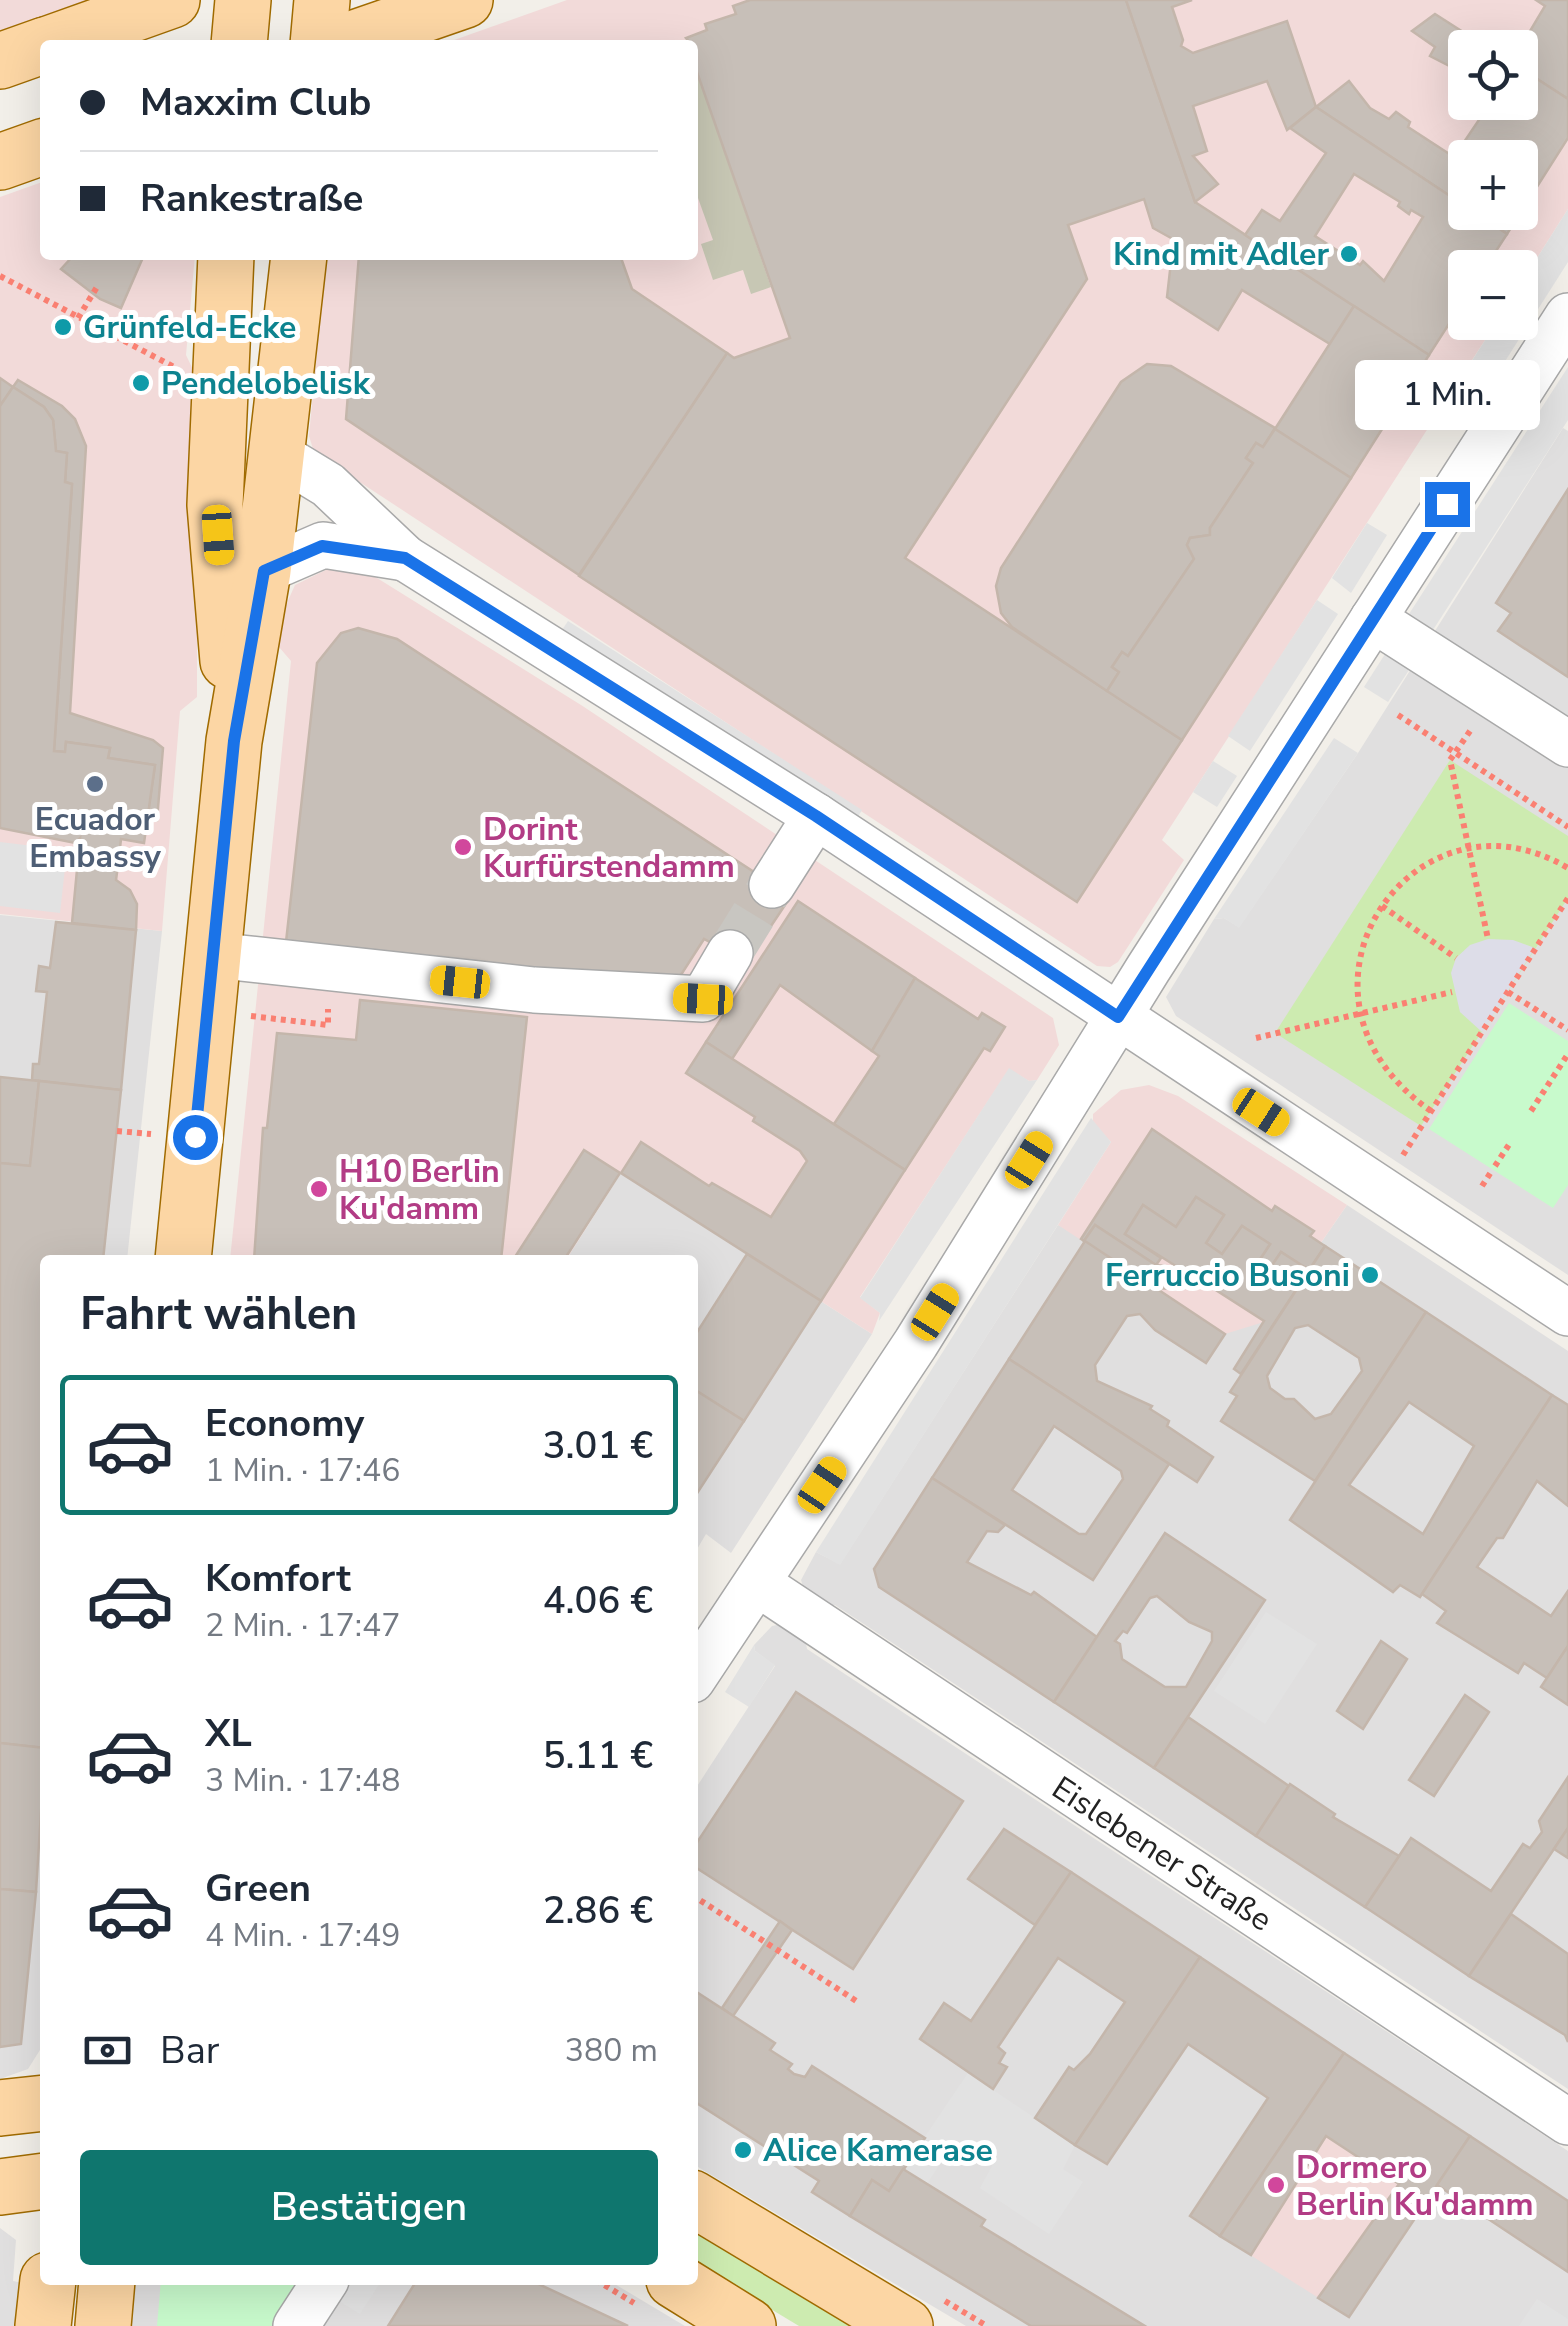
<!DOCTYPE html>
<html lang="de">
<head>
<meta charset="utf-8">
<style>
  body { margin:0; font-family:"Nunito Sans",sans-serif; background:#f2f2f3; color:#1f2937; height:100vh; display:flex; flex-direction:column; font-size:38px; white-space:nowrap }
  * { box-sizing:border-box; margin:0 }
  p { font-size:32px; color:#747a83 }
  .icon { flex:none; width:55px; height:55px; fill:none; stroke:currentColor; stroke-width:2; stroke-linecap:round; stroke-linejoin:round }
  .map { position:relative; flex:1; overflow:hidden }
  .drawer { position:absolute; left:40px; top:1255px; width:658px; height:1030px; display:flex; flex-direction:column; background:#fff; border-radius:10px; box-shadow:0 10px 40px #0002 }
  .drawer>* { flex:none }
  .banner { position:absolute; left:40px; top:40px; width:658px; height:220px; border-radius:10px; box-shadow:0 10px 40px #0002; display:grid; align-content:center; height:220px; padding:0 40px; background:#fff }
  .fabs { position:absolute; left:1448px; top:30px; display:grid; gap:20px }
  .fabs a { display:grid; place-items:center; width:90px; height:90px; border-radius:10px; background:#fff; box-shadow:0 10px 40px #0002; font-size:50px }
  .end { position:absolute; width:45px; height:45px; margin:-22px; border:12px solid #1a73e8; background:#fff; box-shadow:0 0 0 5px #fff }
  .from { border-radius:50% }
  .bubble { position:absolute; height:70px; border-radius:10px; background:#fff; box-shadow:0 10px 40px #0002; font-size:32px; font-weight:600; line-height:70px; text-align:center }
  .car { position:absolute; width:30px; height:60px; margin:-30px -15px; border-radius:12px; box-shadow:0 0 8px 2px #0007; background:linear-gradient(#f5c518 24%,#345 0 40%,#f5c518 0 76%,#345 0 86%,#f5c518 0) }
  .banner b { display:flex; align-items:center; gap:35px; height:95px; font-size:38px }
  .banner b+b { border-top:2px solid #e0e1e3 }
  .banner i { width:25px; height:25px; background:#1f2937 }
  ul { padding:0; list-style:none }
  li { display:flex; align-items:center; gap:30px; height:140px; margin:0 20px 15px; padding:0 20px; border:5px solid transparent; border-radius:10px }
  li div { flex:1 }
  li b { display:block; font-size:38px }
  li em { font-style:normal; font-weight:600 }
  li.selected { border-color:#0f766e }
  li>.icon { width:90px; height:90px; stroke-width:1.5 }
  h2 { padding:0 40px; font-size:45px; line-height:120px }
  .pay { display:flex; align-items:center; gap:25px; height:110px; padding:0 40px; font-size:38px }
  .pay p { margin-inline-start:auto }
  .button { display:flex; gap:20px; margin-top:auto; padding:20px 40px }
  .button a { flex:1; height:115px; border-radius:10px; background:#0f766e; color:#fff; font-size:40px; font-weight:600; line-height:115px; text-align:center }
  .map>svg:first-child { display:block }
  .residential { fill:#e0dfdf }
  .commercial { fill:#f2dad9; fill-rule:evenodd }
  .construction { fill:#c7c7b4 }
  .grass { fill:#cdebb0 }
  .park { fill:#c8facc }
  .parking { fill:#e2e2e2 }
  .plaza { fill:#dddde8 }
  .building { fill:#c7bfb8; stroke:#c4b6ab; stroke-width:2.5; fill-rule:evenodd }
  .lines { fill:none; stroke-linecap:round; stroke-linejoin:round }
  .minor-tunnel { stroke:#c8c6c1; stroke-width:45; stroke-dasharray:45 22; stroke-linecap:butt }
  .minor-casing { stroke:#a9a9a9; stroke-width:48 }
  .major-casing { stroke:#a06b00; stroke-width:58 }
  .path { stroke:#fa8072; stroke-width:6; stroke-dasharray:5 5; stroke-linecap:butt }
  .minor { stroke:#fff; stroke-width:45 }
  .major { stroke:#fcd6a4; stroke-width:55 }
  .route { stroke:#1a73e8; stroke-width:12 }
  .culture-dot { fill:#0f9aa8; stroke:#fff; stroke-width:4 }
  .service-dot { fill:#5c6f8a; stroke:#fff; stroke-width:4 }
  .hotel-dot { fill:#d1479c; stroke:#fff; stroke-width:4 }
  .labels { text-anchor:middle; dominant-baseline:central; stroke-width:10; stroke-linejoin:round; paint-order:stroke }
  .culture-label { font-size:32px; font-weight:bold; fill:#0d838f; stroke:#fff; text-anchor:start }
  .service-label { font-size:32px; font-weight:bold; fill:#4e5e75; stroke:#fff }
  .hotel-label { font-size:32px; font-weight:bold; fill:#b23c85; stroke:#fff; text-anchor:start }
  .street-label { font-size:32px; fill:#222; stroke:#fff }
</style>
</head>
<body>
<div class="map">
<svg width="1568" height="2326" viewBox="0 0 1568 2326">
  <rect width="100%" height="100%" fill="#f2efe9"/>
  <!-- residential -->
  <g class="residential">
    <polygon points="1563,428 1568,431 1568,1275 1176,1016 1166,997 1214,919 1224,918 1239,927 1358,753"/>
    <polygon points="0,915 162,931 127,1260 45,1260 45,2042 28,2069 0,2079"/>
    <polygon points="621,1173 872,1334 731,1553 706,1534 693,1556 692,1260 566,1260"/>
    <polygon points="1347,1205 1568,1351 1568,2089 835,1605 823,1608 804,1589 801,1580 816,1552 840,1564 1058,1225 1267,1321"/>
    <polygon points="782,1624 804,1631 807,1649 1568,2151 1568,2326 966,2326 693,2164 692,1794 775,1666 755,1651 754,1645 772,1626"/>
    <polygon points="0,2228 16,2240 13,2281 23,2283 20,2326 0,2326"/>
    <polygon points="132,2280 608,2280 685,2326 129,2326"/>
  </g>
  <!-- commercial -->
  <g class="commercial">
    <polygon points="0,0 105,0 0,37"/>
    <path d="M567,0H1568V209L1520,285V268H1465V322L1496,323L1162,840L1184,860L1118,962L1110,967L1097,966L314,452L309,436L326,255H692V45H440ZM1465,48H1520V102H1465ZM1465,158H1520V212H1465Z"/>
    <polygon points="45,181 45,255 195,255 186,355 197,378 197,697 180,711 162,931 0,914 0,197"/>
    <polygon points="334,566 369,573 581,705 1053,1018 1059,1045 1037,1080 1029,1081 1009,1069 860,1297 880,1313 872,1334 621,1173 566,1260 230,1260 291,661 279,647 282,614 295,585"/>
    <polygon points="1149,1085 1178,1096 1347,1205 1267,1321 1225,1334 1058,1225 1111,1142 1093,1124 1093,1114 1121,1090"/>
    <polygon points="1344,2053 1470,2136 1349,2317 1220,2236"/>
  </g>
  <!-- construction -->
  <polygon class="construction" points="692,58 771,287 751,294 743,270 713,280 701,244 713,240 693,184"/>
  <!-- grass -->
  <g class="grass">
    <polygon points="1450,760 1568,836 1568,898 1421,1126 1275,1033"/>
    <polygon points="693,2230 854,2326 799,2326 693,2262"/>
  </g>
  <!-- park -->
  <g class="park">
    <polygon points="1509,1003 1568,1041 1568,1185 1553,1208 1429,1129"/>
    <polygon points="161,2280 304,2280 275,2326 157,2326"/>
  </g>
  <!-- parking -->
  <g class="parking">
    <polygon points="1568,209 1568,262 1469,418 1445,403 1496,323 1520,322 1520,285"/>
    <polygon points="1568,367 1568,420 1424,644 1400,628"/>
    <polygon points="1367,523 1387,535 1351,593 1332,578"/>
    <polygon points="1317,600 1338,614 1250,751 1228,736"/>
    <polygon points="568,621 862,810 856,820 562,630"/>
    <polygon points="1387,651 1411,667 1388,702 1364,687"/>
    <polygon points="1334,738 1358,753 1239,928 1224,918 1214,919"/>
    <polygon points="1213,761 1237,776 1217,807 1193,792"/>
    <polygon points="0,842 67,850 60,913 0,906"/>
    <polygon points="1009,1068 1029,1081 1037,1080 879,1321 880,1313 860,1298"/>
    <polygon points="1091,1118 1111,1142 840,1565 816,1552"/>
    <polygon points="1266,1612 1317,1644 1265,1724 1214,1691"/>
    <polygon points="754,1645 755,1651 775,1665 749,1707 725,1692"/>
    <polygon points="968,2073 1075,2145 1063,2169 1083,2182 1049,2234 980,2188 993,2164 955,2140 927,2184 903,2169"/>
    <polygon points="345,2280 382,2280 360,2314 334,2298"/>
    <polygon points="1537,2299 1568,2319 1568,2326 1519,2326"/>
  </g>
  <!-- plaza -->
  <polygon class="plaza" points="1488,939 1513,940 1535,948 1482,1032 1460,1012 1451,973 1456,958 1470,945"/>
  <!-- building -->
  <g class="building">
    <polygon points="750,0 1126,0 1195,202 1354,306 1330,344 1242,290 1218,330 1167,297 1172,253 1180,243 1153,228 1144,199 1068,225 1087,279 905,558 1182,740 1077,902 579,576 727,353 734,358 790,338 692,58 692,45 686,38 707,30 705,24 736,14 733,6"/>
    <polygon points="1126,0 1192,0 1172,7 1183,40 1181,46 1193,53 1287,21 1316,107 1287,130 1267,81 1193,106 1207,151 1193,156 1218,184 1195,202"/>
    <polygon points="1536,0 1568,0 1568,99 1520,68 1520,48 1545,6"/>
    <polygon points="1435,14 1488,48 1465,48 1465,74 1430,56 1435,47 1412,31"/>
    <polygon points="1520,68 1568,99 1568,138 1507,234 1475,212 1520,212 1520,158 1465,158 1465,206 1316,107 1349,81 1370,108 1389,119 1396,112 1410,122 1408,127 1454,157 1491,102 1520,102"/>
    <path d="M1316,107L1465,206V212H1475L1507,234L1485,268H1465V299L1429,355L1245,235L1262,210L1280,221L1326,153L1290,128ZM1354,174L1400,202L1398,206L1409,214L1411,210L1423,217L1384,281L1363,261L1360,265L1315,236Z"/>
    <polygon points="74,255 144,255 121,308 100,299 61,269"/>
    <polygon points="359,255 620,255 632,289 727,353 579,575 346,419"/>
    <polygon points="1354,306 1429,355 1351,478 1275,429"/>
    <polygon points="1147,364 1171,366 1275,428 1263,447 1256,443 1246,458 1253,463 1210,528 1210,535 1190,538 1187,545 1194,559 1128,656 1122,652 1112,667 1119,672 1107,691 1012,627 1001,613 996,586 1001,568 1121,382"/>
    <polygon points="0,378 13,387 0,406"/>
    <polygon points="18,380 62,406 75,419 86,446 70,713 153,740 163,748 157,820 147,818 155,765 108,758 110,748 66,742 65,752 54,751 72,484 65,482 67,453 56,451 53,420 44,407 13,387"/>
    <polygon points="13,387 44,407 53,420 56,451 67,453 65,482 72,484 54,751 65,752 66,742 110,748 108,758 155,765 144,843 121,839 118,865 116,880 130,890 137,904 136,930 72,923 80,838 75,843 0,828 0,406"/>
    <polygon points="1275,429 1351,478 1182,740 1107,691 1119,672 1112,667 1122,652 1128,656 1194,559 1187,545 1190,538 1210,535 1210,528 1253,463 1246,458 1256,443 1263,447"/>
    <polygon points="1568,489 1568,677 1498,631 1511,613 1496,603"/>
    <polygon points="358,628 397,639 791,896 747,962 704,939 670,992 286,942 317,663 341,633"/>
    <polygon points="798,901 915,978 872,1051 780,985 732,1059 706,1042"/>
    <polygon points="56,922 136,930 121,1090 32,1080 33,1064 39,1064 47,992 36,991 39,966 50,968"/>
    <polygon points="915,978 978,1019 982,1013 1005,1027 990,1051 984,1048 905,1170 834,1124 879,1056 872,1051"/>
    <polygon points="360,1000 527,1017 501,1260 254,1260 263,1128 267,1128 277,1033 356,1040"/>
    <polygon points="706,1042 905,1170 821,1301 621,1173 641,1142 709,1186 712,1183 771,1217 807,1161 800,1151 753,1121 755,1117 686,1073"/>
    <polygon points="0,1077 39,1081 30,1166 0,1163"/>
    <polygon points="39,1081 121,1090 103,1260 45,1260 45,1748 0,1743 0,1163 30,1166"/>
    <polygon points="1152,1129 1272,1211 1275,1206 1314,1231 1310,1236 1325,1246 1309,1270 1281,1252 1262,1280 1251,1273 1270,1244 1242,1226 1222,1254 1206,1243 1224,1215 1196,1197 1176,1227 1143,1205 1125,1234 1161,1258 1156,1265 1095,1225 1084,1241 1081,1239"/>
    <polygon points="584,1150 620,1173 564,1260 513,1260"/>
    <polygon points="1196,1197 1224,1215 1206,1243 1222,1254 1242,1226 1270,1244 1251,1273 1262,1280 1281,1252 1309,1270 1241,1374 1234,1369 1264,1321 1200,1280 1175,1289 1155,1288 1084,1241 1095,1225 1156,1265 1179,1268 1125,1234 1143,1205 1176,1227"/>
    <polygon points="1085,1241 1225,1334 1206,1363 1155,1330 1140,1314 1127,1316 1095,1365 1097,1381 1152,1406 1150,1409 1169,1421 1167,1426 1213,1457 1197,1482 1009,1359"/>
    <path d="M1325,1246L1426,1312L1315,1481L1221,1421L1237,1396L1230,1392ZM1308,1325L1359,1358L1362,1371L1331,1414L1315,1419L1294,1399H1285L1270,1388L1267,1376L1295,1328Z"/>
    <polygon points="747,1254 821,1301 744,1421 692,1388 692,1340"/>
    <path d="M1426,1312L1552,1395L1420,1597L1400,1585L1393,1592L1290,1520ZM1409,1402L1474,1446L1423,1534L1349,1485Z"/>
    <path d="M1009,1359L1169,1464L1093,1580L932,1478ZM1054,1426L1121,1471L1123,1479L1086,1534H1079L1012,1490Z"/>
    <polygon points="692,1388 744,1421 692,1501"/>
    <polygon points="1552,1395 1568,1405 1568,1506 1537,1481 1503,1538 1497,1538 1477,1567 1551,1616 1568,1591 1568,1646 1547,1678 1524,1663 1518,1673 1437,1623 1446,1611 1422,1594"/>
    <polygon points="932,1478 1005,1525 998,1532 987,1531 967,1562 1031,1595 1034,1592 1097,1637 1054,1702 879,1587 874,1569"/>
    <path d="M1165,1533L1265,1600L1154,1768L1054,1702ZM1157,1596L1189,1622L1212,1632V1641L1186,1687H1165L1122,1659L1120,1644L1115,1641L1123,1631L1127,1633L1150,1598Z"/>
    <polygon points="1381,1641 1407,1659 1363,1729 1337,1711"/>
    <polygon points="1568,1646 1568,1705 1541,1687"/>
    <polygon points="796,1692 963,1801 853,1969 692,1865 692,1850"/>
    <polygon points="1465,1695 1489,1712 1434,1796 1409,1780"/>
    <polygon points="1188,1717 1289,1786 1256,1836 1154,1768"/>
    <polygon points="0,1743 45,1748 36,1892 0,1889"/>
    <polygon points="1568,1777 1568,1828 1469,1976 1365,1907 1411,1838 1491,1891 1523,1844 1530,1848 1542,1832 1539,1821"/>
    <polygon points="1290,1784 1335,1814 1333,1817 1399,1856 1365,1907 1256,1836"/>
    <polygon points="1568,1828 1568,1858 1554,1849"/>
    <polygon points="1004,1829 1071,1872 1035,1925 968,1879"/>
    <polygon points="1071,1872 1200,1957 1075,2145 1035,2118 1069,2067 1074,2070 1090,2054 1125,2002 1058,1958 998,2047 1005,2053 999,2063 1007,2067 993,2089 920,2039 944,2003 971,2021"/>
    <polygon points="0,1889 36,1892 21,2044 0,2047"/>
    <polygon points="1511,1914 1568,1954 1568,2042 1565,2035 1469,1976"/>
    <polygon points="780,1921 792,1930 733,2016 722,2008"/>
    <polygon points="1200,1957 1344,2053 1220,2236 1190,2216 1268,2098 1188,2044 1107,2164 1075,2145"/>
    <polygon points="692,1989 775,2043 770,2050 792,2064 788,2069 794,2074 805,2077 812,2066 925,2138 889,2191 872,2180 850,2216 812,2192 819,2181 692,2100"/>
    <polygon points="1344,2053 1470,2136 1349,2317 1318,2298 1399,2184 1326,2136 1251,2255 1220,2236"/>
    <polygon points="1470,2136 1568,2201 1568,2272 1437,2185"/>
    <polygon points="903,2169 985,2220 981,2226 1145,2326 1031,2326 850,2216 872,2180 889,2191"/>
    <polygon points="417,2280 530,2280 628,2326 388,2326"/>
  </g>
  <g class="lines">
    <!-- minor-tunnel -->
    <polyline class="minor-tunnel" points="730,953 772,885"/>
    <!-- minor casing -->
    <g class="minor-casing">
      <g id="minor">
        <polyline points="277,454 328,485 405,558 816,816 1568,1313"/>
        <polyline points="263,571 323,545 405,558"/>
        <polyline points="1373,619 1568,744"/>
        <polyline points="772,885 816,816"/>
        <polyline points="213,955 534,990 703,999 730,953"/>
        <polyline points="757,1583 1568,2122"/>
        <polyline points="692,1680 916,1343 1148,969 1568,316"/>
        <polyline points="296,2326 326,2280"/>
      </g>
    </g>
    <!-- major casing -->
    <g class="major-casing">
      <g id="major">
        <polyline points="46,45 172,0"/>
        <polyline points="239,45 243,0"/>
        <polyline points="318,45 322,0"/>
        <polyline points="335,45 465,0"/>
        <polyline points="0,61 45,45"/>
        <polyline points="0,162 45,146"/>
        <polyline points="226,255 215,505 228,661"/>
        <polyline points="183,1260 234,741 263,571 299,255"/>
        <polyline points="0,2108 45,2103"/>
        <polyline points="0,2187 45,2181"/>
        <polyline points="692,2198 905,2326"/>
        <polyline points="674,2280 748,2326"/>
        <polyline points="43,2326 48,2280"/>
        <polyline points="103,2326 107,2280"/>
      </g>
    </g>
    <!-- path -->
    <g class="path">
      <polyline points="0,276 176,368"/>
      <polyline points="78,318 97,287"/>
      <polyline points="1398,715 1568,827"/>
      <polyline points="1470,731 1450,760 1488,939"/>
      <polyline points="1382,906 1456,958"/>
      <polyline points="1508,992 1568,1030"/>
      <polyline points="251,1016 328,1025 328,1009"/>
      <polyline points="1256,1038 1452,992"/>
      <path d="M1431,1111C1264,995 1413,776 1568,868"/>
      <polyline points="1531,1111 1568,1054"/>
      <polyline points="117,1131 151,1134"/>
      <polyline points="1403,1155 1568,898"/>
      <polyline points="1495,1166 1510,1143"/>
      <polyline points="1482,1186 1491,1172"/>
      <polyline points="692,1895 858,2002"/>
      <polyline points="596,2280 634,2303"/>
      <polyline points="945,2301 987,2326"/>
    </g>
    <!-- minor -->
    <use href="#minor" class="minor"/>
    <!-- major -->
    <use href="#major" class="major"/>
  </g>
  <g class="lines">
    <!-- route -->
    <polyline class="route" points="195,1137 234,741 264,571 322,546 405,558 816,816 1118,1017 1447,504"/>
  </g>
  <!-- markers -->
  <g class="culture-dot">
    <circle cx="1349" cy="254" r="10"/>
    <circle cx="63" cy="327" r="10"/>
    <circle cx="141" cy="383" r="10"/>
    <circle cx="1370" cy="1275" r="10"/>
    <circle cx="743" cy="2150" r="10"/>
  </g>
  <circle class="service-dot" cx="95" cy="784" r="10"/>
  <g class="hotel-dot">
    <circle cx="463" cy="847" r="10"/>
    <circle cx="319" cy="1189" r="10"/>
    <circle cx="1276" cy="2185" r="10"/>
  </g>
  <g class="labels">
    <!-- culture labels -->
    <g class="culture-label">
      <text x="1329" y="254" text-anchor="end">Kind mit Adler</text>
      <text x="83" y="327">Grünfeld-Ecke</text>
      <text x="161" y="383">Pendelobelisk</text>
      <text x="1350" y="1275" text-anchor="end">Ferruccio Busoni</text>
      <text x="763" y="2150">Alice Kamerase</text>
    </g>
    <!-- service labels -->
    <g class="service-label">
      <text x="95" y="819">Ecuador<tspan x="95" dy="37">Embassy</tspan></text>
    </g>
    <!-- hotel labels -->
    <g class="hotel-label">
      <text x="483" y="829">Dorint<tspan x="483" dy="37">Kurfürstendamm</tspan></text>
      <text x="339" y="1171">H10 Berlin<tspan x="339" dy="37">Ku'damm</tspan></text>
      <text x="1296" y="2167">Dormero<tspan x="1296" dy="37">Berlin Ku'damm</tspan></text>
    </g>
    <!-- street labels -->
    <g class="street-label">
      <text transform="translate(1162 1854) rotate(33)">Eislebener Straße</text>
    </g>
  </g>
</svg>
<div class="fabs">
<a><svg class="icon" aria-label="locate" viewBox="0 0 24 24"><circle cx="12" cy="12" r="6"/><path d="M12 2v4M12 18v4M2 12h4M18 12h4"/></svg></a>
<a>+</a>
<a>−</a>
</div>
<i class="end from" style="left:195px;top:1137px"></i>
<i class="end" style="left:1447px;top:504px"></i>
<div class="bubble" style="left:1355px;top:360px;width:185px">1 Min.</div>
<i class="car" style="left:218px;top:535px;rotate:176deg"></i>
<i class="car" style="left:460px;top:982px;rotate:276deg"></i>
<i class="car" style="left:703px;top:999px;rotate:273deg"></i>
<i class="car" style="left:1261px;top:1112px;rotate:123deg"></i>
<i class="car" style="left:1029px;top:1160px;rotate:32deg"></i>
<i class="car" style="left:935px;top:1312px;rotate:32deg"></i>
<i class="car" style="left:822px;top:1485px;rotate:34deg"></i>
<div class="banner">
<b><i class="from"></i>Maxxim Club</b>
<b><i></i>Rankestraße</b>
</div>
<section class="drawer">
<h2>Fahrt wählen</h2>
<ul>
<li class="selected"><svg class="icon" aria-label="car" viewBox="0 0 24 24"><path d="M5 17H2v-5l4-1 3-4h7l3 4 3 1v5h-3M9 17h6M6 11h13"/><circle cx="7" cy="17" r="2"/><circle cx="17" cy="17" r="2"/></svg><div><b>Economy</b><p>1 Min. · 17:46</p></div><em>3.01 €</em></li>
<li><svg class="icon" aria-label="car" viewBox="0 0 24 24"><path d="M5 17H2v-5l4-1 3-4h7l3 4 3 1v5h-3M9 17h6M6 11h13"/><circle cx="7" cy="17" r="2"/><circle cx="17" cy="17" r="2"/></svg><div><b>Komfort</b><p>2 Min. · 17:47</p></div><em>4.06 €</em></li>
<li><svg class="icon" aria-label="car" viewBox="0 0 24 24"><path d="M5 17H2v-5l4-1 3-4h7l3 4 3 1v5h-3M9 17h6M6 11h13"/><circle cx="7" cy="17" r="2"/><circle cx="17" cy="17" r="2"/></svg><div><b>XL</b><p>3 Min. · 17:48</p></div><em>5.11 €</em></li>
<li><svg class="icon" aria-label="car" viewBox="0 0 24 24"><path d="M5 17H2v-5l4-1 3-4h7l3 4 3 1v5h-3M9 17h6M6 11h13"/><circle cx="7" cy="17" r="2"/><circle cx="17" cy="17" r="2"/></svg><div><b>Green</b><p>4 Min. · 17:49</p></div><em>2.86 €</em></li>
</ul>
<div class="pay"><svg class="icon" aria-label="cash" viewBox="0 0 24 24"><path d="M3 7h18v10H3z"/><circle cx="12" cy="12" r="2"/></svg>Bar<p>380 m</p></div>
<div class="button"><a>Bestätigen</a></div>
</section>
</div>
</body>
</html>
